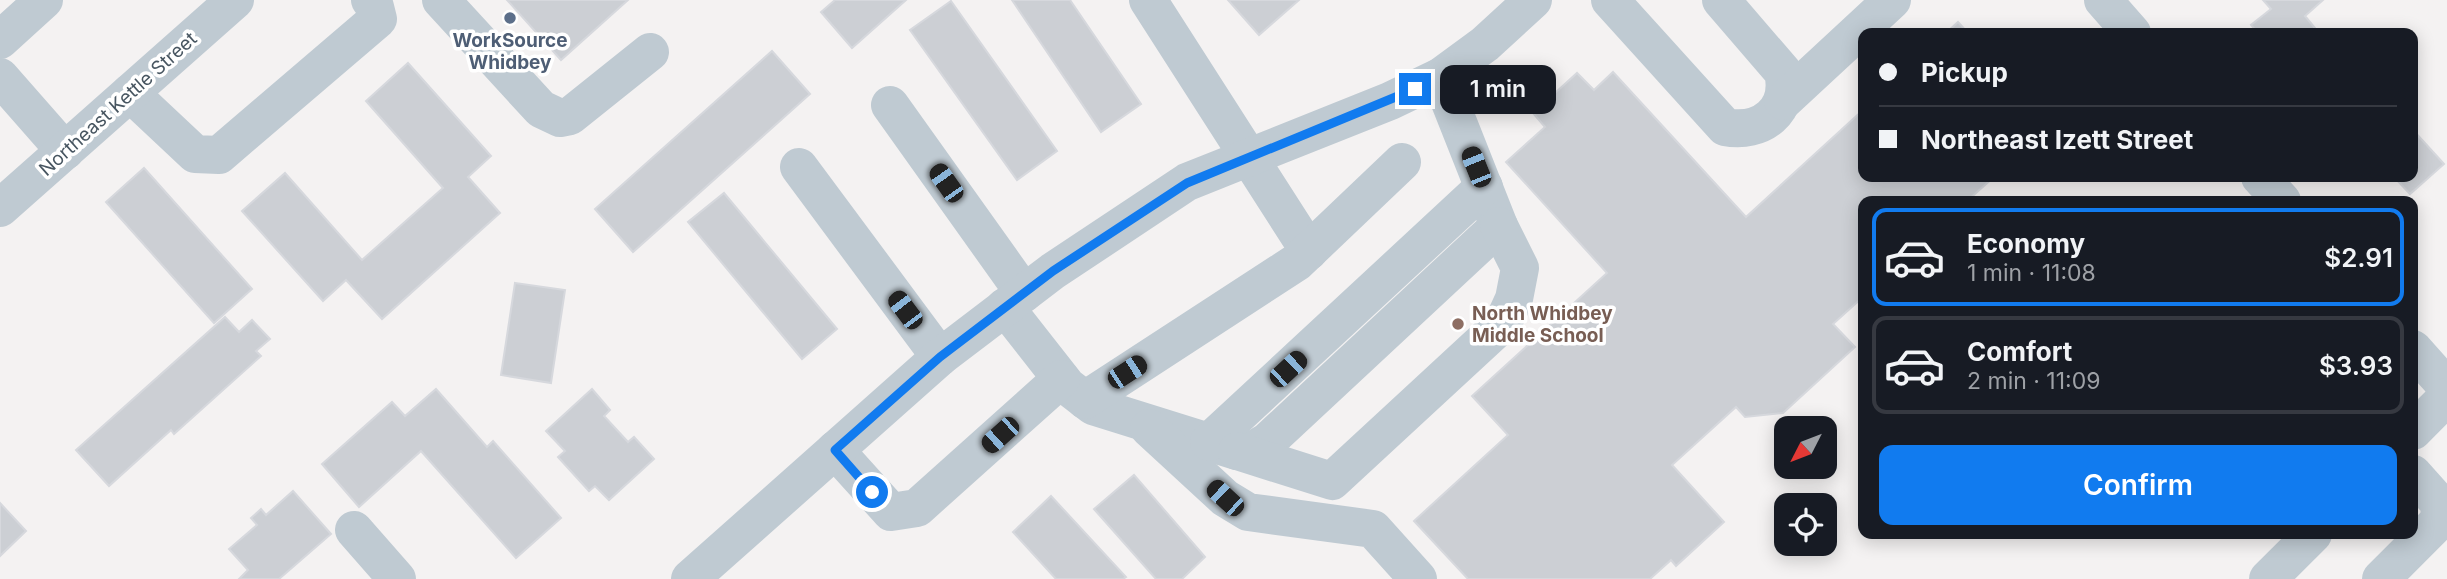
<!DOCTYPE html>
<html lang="en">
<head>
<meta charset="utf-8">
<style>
  body { margin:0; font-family:Inter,sans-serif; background:#20242c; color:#f1f3f6; height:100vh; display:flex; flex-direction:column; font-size:26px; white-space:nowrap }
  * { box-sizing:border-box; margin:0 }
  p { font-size:23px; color:#9ea1a6 }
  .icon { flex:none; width:38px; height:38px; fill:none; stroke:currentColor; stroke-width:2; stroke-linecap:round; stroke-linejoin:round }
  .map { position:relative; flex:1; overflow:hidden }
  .details { position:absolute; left:1858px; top:196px; width:560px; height:343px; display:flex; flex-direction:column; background:#171b24; border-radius:14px; box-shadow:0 4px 18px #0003 }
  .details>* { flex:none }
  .hud { position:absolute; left:1858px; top:28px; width:560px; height:154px; border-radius:14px; box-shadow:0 4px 18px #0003; display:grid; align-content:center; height:154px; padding:0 21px; background:#171b24 }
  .needle { width:46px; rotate:228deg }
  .controls { position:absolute; left:1774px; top:416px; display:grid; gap:14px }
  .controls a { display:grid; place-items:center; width:63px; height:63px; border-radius:14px; background:#171b24; box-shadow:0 4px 18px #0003; font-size:35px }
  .end { position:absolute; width:32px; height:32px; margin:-16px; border:9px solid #117bef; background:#fff; box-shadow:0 0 0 4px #fff }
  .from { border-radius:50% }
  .bubble { position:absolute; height:49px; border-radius:14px; background:#171b24; box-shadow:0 4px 18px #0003; font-size:23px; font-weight:600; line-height:49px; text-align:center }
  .car { position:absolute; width:21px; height:42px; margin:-21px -10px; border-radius:9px; box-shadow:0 0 5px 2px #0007; background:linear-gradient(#222 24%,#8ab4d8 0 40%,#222 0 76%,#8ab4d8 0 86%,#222 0) }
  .hud b { display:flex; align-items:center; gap:24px; height:66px; font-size:26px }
  .hud b+b { border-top:2px solid #363941 }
  .hud i { width:18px; height:18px; background:#f1f3f6 }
  ul { padding:12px 0 0; list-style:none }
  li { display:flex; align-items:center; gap:21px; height:98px; margin:0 14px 10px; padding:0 7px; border:4px solid #363941; border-radius:14px }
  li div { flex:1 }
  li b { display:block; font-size:26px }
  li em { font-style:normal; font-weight:600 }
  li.on { border-color:#117bef }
  li>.icon { width:63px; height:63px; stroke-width:1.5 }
  .primary-button { display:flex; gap:14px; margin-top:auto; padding:14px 21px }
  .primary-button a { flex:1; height:80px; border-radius:14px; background:#117bef; color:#fff; font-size:28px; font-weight:600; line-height:80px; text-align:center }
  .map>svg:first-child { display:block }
  .building { fill:#cccfd4; stroke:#d6d8dd; stroke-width:2 }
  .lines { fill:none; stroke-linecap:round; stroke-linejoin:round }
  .minor { stroke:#bfcad2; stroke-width:38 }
  .route { stroke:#117bef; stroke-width:9 }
  .service-dot { fill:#5c6f8a; stroke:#fff; stroke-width:2.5 }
  .education-dot { fill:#8d6e63; stroke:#fff; stroke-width:2.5 }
  .labels { text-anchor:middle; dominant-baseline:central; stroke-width:7; stroke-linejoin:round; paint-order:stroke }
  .service-label { font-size:19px; font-weight:bold; fill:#4e5e75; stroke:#fff }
  .street-label { font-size:19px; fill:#485661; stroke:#fff }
  .education-label { font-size:19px; font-weight:bold; fill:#785e54; stroke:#fff; text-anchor:start }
</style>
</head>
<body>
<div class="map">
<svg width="2447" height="579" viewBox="0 0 2447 579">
  <rect width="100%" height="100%" fill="#f4f2f2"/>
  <!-- building -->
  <g class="building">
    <polygon points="507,0 628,0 561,60"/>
    <polygon points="835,0 906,0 852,48 821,12"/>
    <polygon points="1012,0 1070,0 1141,104 1101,132"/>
    <polygon points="1228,0 1299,0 1259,35"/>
    <polygon points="2263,0 2323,0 2305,16 2319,33 2258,33 2251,25 2271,9"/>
    <polygon points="951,1 1057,151 1017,180 910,30"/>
    <polygon points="1958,22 1968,33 1946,33"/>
    <polygon points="772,51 810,94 633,252 595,209"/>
    <polygon points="408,63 491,156 468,177 500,213 382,319 346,280 323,301 242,211 285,173 362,260 443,188 366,101"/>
    <polygon points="1613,72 1746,217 1864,109 1864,177 1994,177 1967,201 1864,201 1864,296 1833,324 1855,347 1783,413 1745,417 1736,407 1672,465 1724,522 1676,566 1671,560 1650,579 1468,579 1414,521 1508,435 1472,396 1607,273 1506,162 1545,127 1533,113 1577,73 1594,90"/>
    <polygon points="2413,130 2444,164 2410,194 2394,177 2413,177"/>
    <polygon points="144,168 252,289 214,323 106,202"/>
    <polygon points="724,193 837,329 802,359 688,222"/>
    <polygon points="515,283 565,290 551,383 501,375"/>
    <polygon points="225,317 239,332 252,320 270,339 256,351 261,356 174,434 171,430 109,486 76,450"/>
    <polygon points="436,389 487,447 493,441 561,518 516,558 421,451 359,507 322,464 392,402 405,416"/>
    <polygon points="592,389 610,410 604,416 628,442 634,437 654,459 609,500 595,486 589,491 558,457 565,451 546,431"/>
    <polygon points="1134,475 1205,557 1182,579 1156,579 1094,509"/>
    <polygon points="293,491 331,534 279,579 239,579 248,570 229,549 257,525 251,518 261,509 266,515"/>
    <polygon points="1051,496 1126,577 1123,579 1056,579 1013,532"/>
    <polygon points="0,503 26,531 0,556"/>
  </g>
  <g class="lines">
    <!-- minor -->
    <g class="minor">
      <polyline points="441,0 541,109 560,118 570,116 650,52"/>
      <polyline points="1148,0 1309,251"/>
      <path d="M1610,0L1725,127C1761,134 1792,111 1783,72L1721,0"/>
      <polyline points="2103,0 2132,33"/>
      <polyline points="0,40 44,0"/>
      <polyline points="0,77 65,151"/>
      <polyline points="130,93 195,154 219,155 378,19 375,7 370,0"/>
      <polyline points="1783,101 1892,0"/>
      <polyline points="890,105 1024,293"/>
      <polyline points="799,167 940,357"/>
      <polyline points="2260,177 2282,201"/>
      <polyline points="0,208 235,0"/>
      <polyline points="1005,307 1067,386 1093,406 1237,451 1253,450 1268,441 1499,226 1440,77"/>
      <polyline points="2413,349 2447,387"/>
      <polyline points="1085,400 1297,262 1402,162"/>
      <polyline points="1149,428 1225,498 1248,512 1373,529 1418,579"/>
      <polyline points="2413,431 2447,397"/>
      <polyline points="1209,442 1484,187"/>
      <polyline points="835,450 891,512 917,508 1061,379"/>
      <polyline points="1237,451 1332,481 1503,323 1514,299 1520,268 1499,226"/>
      <polyline points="354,530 397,579"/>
      <polyline points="690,579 940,357 1053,271 1187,182 1390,101 1440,77 1485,44 1533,0"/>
      <polyline points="2268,579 2313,534"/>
      <polyline points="2381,579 2439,521 2440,504 2413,474"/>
    </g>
  </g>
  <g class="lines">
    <!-- route -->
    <polyline class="route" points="872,492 835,450 940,357 1053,271 1187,183 1415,89"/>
  </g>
  <!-- markers -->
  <circle class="service-dot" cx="510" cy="18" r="7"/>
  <circle class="education-dot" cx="1458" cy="324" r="7"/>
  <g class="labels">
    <!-- service labels -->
    <g class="service-label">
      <text x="510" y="40">WorkSource<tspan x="510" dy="22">Whidbey</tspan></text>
    </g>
    <!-- street labels -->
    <g class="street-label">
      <text transform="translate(118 104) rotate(-42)">Northeast Kettle Street</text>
    </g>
    <!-- education labels -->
    <g class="education-label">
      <text x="1472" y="313">North Whidbey<tspan x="1472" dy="22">Middle School</tspan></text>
    </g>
  </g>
</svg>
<div class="controls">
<a><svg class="needle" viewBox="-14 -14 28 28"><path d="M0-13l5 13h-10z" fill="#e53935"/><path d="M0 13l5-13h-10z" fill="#9ea1a6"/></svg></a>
<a><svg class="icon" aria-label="locate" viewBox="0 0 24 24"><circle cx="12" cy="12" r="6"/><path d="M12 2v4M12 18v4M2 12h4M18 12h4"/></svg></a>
</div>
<i class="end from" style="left:872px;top:492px"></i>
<i class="end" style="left:1415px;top:89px"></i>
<div class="bubble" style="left:1440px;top:65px;width:116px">1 min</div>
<i class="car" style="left:1476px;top:167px;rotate:338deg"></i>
<i class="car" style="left:946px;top:183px;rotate:325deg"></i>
<i class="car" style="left:905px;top:310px;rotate:323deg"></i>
<i class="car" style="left:1288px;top:369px;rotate:47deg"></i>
<i class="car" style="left:1127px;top:372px;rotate:57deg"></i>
<i class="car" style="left:1000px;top:435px;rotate:228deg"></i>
<i class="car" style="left:1225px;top:498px;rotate:313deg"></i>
<div class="hud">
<b><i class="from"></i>Pickup</b>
<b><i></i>Northeast Izett Street</b>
</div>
<section class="details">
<ul>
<li class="on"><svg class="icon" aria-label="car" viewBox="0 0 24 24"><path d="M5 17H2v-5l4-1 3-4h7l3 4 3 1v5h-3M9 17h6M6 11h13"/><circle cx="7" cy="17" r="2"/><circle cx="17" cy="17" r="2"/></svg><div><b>Economy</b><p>1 min · 11:08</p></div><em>$2.91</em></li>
<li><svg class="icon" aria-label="car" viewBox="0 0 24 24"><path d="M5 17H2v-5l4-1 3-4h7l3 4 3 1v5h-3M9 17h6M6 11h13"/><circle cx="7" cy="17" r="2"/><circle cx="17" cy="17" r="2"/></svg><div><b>Comfort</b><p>2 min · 11:09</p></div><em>$3.93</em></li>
</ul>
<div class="primary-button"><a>Confirm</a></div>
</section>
</div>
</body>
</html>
